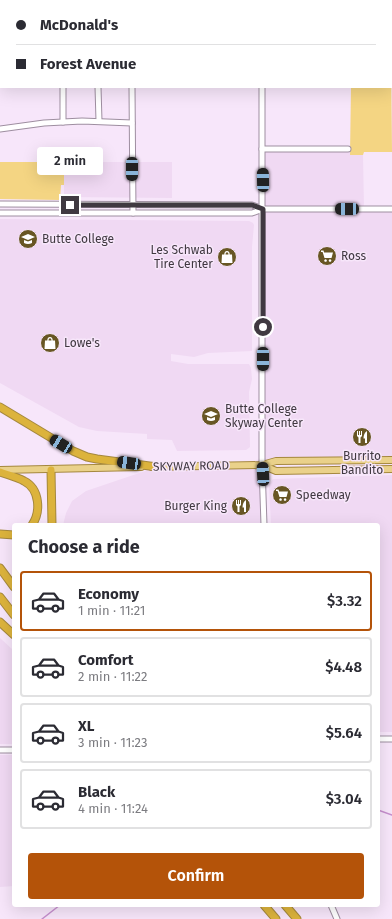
<!DOCTYPE html>
<html lang="en">
<head>
<meta charset="utf-8">
<style>
  body { margin:0; font-family:"Fira Sans",sans-serif; background:#f7f7f7; color:#2b2b33; height:100vh; display:flex; flex-direction:column; font-size:15px; white-space:nowrap }
  * { box-sizing:border-box; margin:0 }
  p { font-size:13px; color:#7c7c81 }
  .icon { flex:none; width:22px; height:22px; fill:none; stroke:currentColor; stroke-width:2; stroke-linecap:round; stroke-linejoin:round }
  .map { position:relative; flex:1; overflow:hidden }
  .side { position:absolute; left:12px; top:523px; width:368px; height:384px; display:flex; flex-direction:column; background:#fff; border-radius:4px; box-shadow:0 4px 16px #0002 }
  .side>* { flex:none }
  .banner { position:absolute; left:0px; top:0px; width:392px; height:88px; box-shadow:0 4px 16px #0002; display:grid; align-content:center; height:88px; padding:0 16px; background:#fff }
  .end { position:absolute; width:18px; height:18px; margin:-9px; border:5px solid #403941; background:#fff; box-shadow:0 0 0 2px #fff }
  .from { border-radius:50% }
  .bubble { position:absolute; height:28px; border-radius:4px; background:#fff; box-shadow:0 4px 16px #0002; font-size:13px; font-weight:600; line-height:28px; text-align:center }
  .car { position:absolute; width:12px; height:24px; margin:-12px -6px; border-radius:5px; box-shadow:0 0 3px 1px #0007; background:linear-gradient(#222 24%,#8ab4d8 0 40%,#222 0 76%,#8ab4d8 0 86%,#222 0) }
  .banner b { display:flex; align-items:center; gap:14px; height:38px; font-size:15px }
  .banner b+b { border-top:1px solid #e1e1e2 }
  .banner i { width:10px; height:10px; background:#2b2b33 }
  ul { padding:0; list-style:none }
  li { display:flex; align-items:center; gap:12px; height:60px; margin:0 8px 6px; padding:0 8px; border:2px solid #e1e1e2; border-radius:4px }
  li div { flex:1 }
  li b { display:block; font-size:15px }
  li em { font-style:normal; font-weight:600 }
  li.selected { border-color:#b45309 }
  li>.icon { width:36px; height:36px; stroke-width:1.5 }
  h2 { padding:0 16px; font-size:18px; line-height:48px }
  .cta { display:flex; gap:8px; margin-top:auto; padding:8px 16px }
  .cta a { flex:1; height:46px; border-radius:4px; background:#b45309; color:#fff; font-size:16px; font-weight:600; line-height:46px; text-align:center }
  .map>svg:first-child { display:block }
  .built { fill:#f0d9f3 }
  .green { fill:#f4d583 }
  .lines { fill:none; stroke-linecap:round; stroke-linejoin:round }
  .stream { stroke:#c68fce; stroke-width:1.5 }
  .minor-casing { stroke:#9e8ea0; stroke-width:7 }
  .major-casing { stroke:#a5883e; stroke-width:8 }
  .highway-casing { stroke:#a5883e; stroke-width:9 }
  .minor { stroke:#fff; stroke-width:5 }
  .major { stroke:#ead18a; stroke-width:6 }
  .highway { stroke:#dcb33c; stroke-width:7 }
  .route { stroke:#403941; stroke-width:5 }
  .labels { text-anchor:middle; dominant-baseline:central; stroke-width:3; stroke-linejoin:round; paint-order:stroke }
  .poi-label { font-size:12px; fill:#403941; stroke:#f7e6fa; text-anchor:start }
  .street-label { font-size:12px; fill:#403941; stroke:#f7e6fa }
</style>
</head>
<body>
<div class="map">
<svg width="392" height="919" viewBox="0 0 392 919">
  <rect width="100%" height="100%" fill="#f7e6fa"/>
  <!-- built -->
  <g class="built">
    <polygon points="262,149 350,149 351,155 363,155 364,209 392,209 392,460 276,461 262,465 264,525 63,525 66,513 72,501 86,491 157,467 262,465"/>
    <polygon points="64,162 172,162 172,198 64,197"/>
    <polygon points="0,219 249,221 253,223 254,225 252,247 252,351 208,353 194,357 171,354 171,361 188,364 249,364 251,368 252,379 249,392 250,447 246,450 177,451 172,440 147,439 147,434 97,431 79,427 0,383"/>
    <polygon points="392,475 392,732 378,732 378,525 271,525 269,485 273,479"/>
    <polygon points="0,638 14,651 14,744 0,744"/>
    <polygon points="0,755 14,755 14,886 0,887"/>
  </g>
  <!-- green -->
  <g class="green">
    <polygon points="391,56 392,152 364,152 363,155 350,155 351,87 391,87"/>
    <polygon points="0,162 64,162 64,185 61,185 60,200 0,199"/>
  </g>
  <g class="lines">
    <!-- stream -->
    <g class="stream">
      <polyline points="378,810 392,815"/>
      <polyline points="42,919 60,905"/>
    </g>
    <!-- minor casing -->
    <g class="minor-casing">
      <g id="minor">
        <polyline points="262,0 262,1"/>
        <polyline points="323,0 323,1"/>
        <polyline points="381,0 381,1"/>
        <polyline points="151,1 151,0"/>
        <polyline points="0,31 1,33"/>
        <polyline points="0,51 1,49"/>
        <polyline points="98,87 99,121"/>
        <polyline points="132,87 133,213"/>
        <polyline points="262,87 262,465 264,525"/>
        <polyline points="63,122 63,87"/>
        <polyline points="0,129 44,123 82,121 132,123"/>
        <polyline points="262,149 348,149"/>
        <polyline points="0,204 252,205 263,209"/>
        <polyline points="0,213 252,213 263,209 392,209"/>
        <polyline points="378,739 392,739"/>
        <polyline points="0,750 14,750"/>
        <polyline points="331,905 337,919"/>
      </g>
    </g>
    <!-- major casing -->
    <g class="major-casing">
      <g id="major">
        <polyline points="262,465 276,471 392,469"/>
        <polyline points="152,467 262,465 276,461 392,460"/>
        <polyline points="0,470 141,467"/>
      </g>
    </g>
    <!-- highway casing -->
    <g class="highway-casing">
      <g id="highway">
        <polyline points="0,407 73,451 87,457 97,459 157,467"/>
        <polyline points="51,470 52,525"/>
        <path d="M0,472C8,475 17,477 24,481C40,489 41,512 32,525"/>
        <polyline points="0,534 14,535"/>
        <polyline points="0,568 14,587"/>
        <polyline points="0,597 14,615"/>
        <polyline points="0,622 14,635"/>
        <polyline points="264,905 276,919"/>
        <polyline points="285,905 297,919"/>
      </g>
    </g>
    <!-- minor -->
    <use href="#minor" class="minor"/>
    <!-- major -->
    <use href="#major" class="major"/>
    <!-- highway -->
    <use href="#highway" class="highway"/>
  </g>
  <g class="lines">
    <!-- route -->
    <polyline class="route" points="70,205 252,205 263,209 263,327"/>
  </g>
  <!-- icons -->
  <defs>
    <g id="university-disc" transform="scale(1)"><circle r="9.5" fill="#685624" stroke="#f7e6fa"/><path d="M0-5L7-2L0 1L-7-2ZM-4 1L0 2.5L4 1V4Q0 6-4 4Z" fill="#fff"/></g>
    <g id="supermarket-disc" transform="scale(1)"><circle r="9.5" fill="#685624" stroke="#f7e6fa"/><path d="M-6-5.5h2.5l.6 2H6L4.5 2H-2.5L-4.4-4H-6ZM-1.5 3.2a1.3 1.3 0 1 0 .1 0ZM3 3.2a1.3 1.3 0 1 0 .1 0Z" fill="#fff"/></g>
    <g id="shop-disc" transform="scale(1)"><circle r="9.5" fill="#685624" stroke="#f7e6fa"/><path d="M-5-2.5h2.3a2.7 3.5 0 0 1 5.4 0H5L5.5 6h-11ZM-1.5-2.5h3a1.5 2.3 0 0 0-3 0Z" fill="#fff"/></g>
    <g id="restaurant-disc" transform="scale(1)"><circle r="9.5" fill="#685624" stroke="#f7e6fa"/><path d="M-5-6h1v4h1v-4h1v4h1v-4h1v5L-1.5 .5V6h-2V.5L-5-1ZM5-6V6H3V1.5H1.5Q1.5-4 5-6Z" fill="#fff"/></g>
  </defs>
  <g fill-rule="evenodd">
    <use href="#university-disc" x="28" y="239"/>
    <use href="#supermarket-disc" x="327" y="256"/>
    <use href="#shop-disc" x="227" y="257"/>
    <use href="#shop-disc" x="50" y="343"/>
    <use href="#university-disc" x="211" y="416"/>
    <use href="#restaurant-disc" x="362" y="437"/>
    <use href="#supermarket-disc" x="282" y="495"/>
    <use href="#restaurant-disc" x="241" y="506"/>
  </g>
  <g class="labels">
    <!-- poi labels -->
    <g class="poi-label">
      <text x="42" y="239">Butte College</text>
      <text x="213" y="250" text-anchor="end">Les Schwab<tspan x="213" dy="14">Tire Center</tspan></text>
      <text x="341" y="256">Ross</text>
      <text x="64" y="343">Lowe's</text>
      <text x="225" y="409">Butte College<tspan x="225" dy="14">Skyway Center</tspan></text>
      <text x="362" y="456" text-anchor="middle">Burrito<tspan x="362" dy="14">Bandito</tspan></text>
      <text x="296" y="495">Speedway</text>
      <text x="227" y="506" text-anchor="end">Burger King</text>
    </g>
    <!-- street labels -->
    <g class="street-label">
      <text transform="translate(191 466) rotate(-1)">SKYWAY ROAD</text>
    </g>
  </g>
</svg>
<i class="end from" style="left:263px;top:327px"></i>
<i class="end" style="left:70px;top:205px"></i>
<div class="bubble" style="left:37px;top:147px;width:66px">2 min</div>
<i class="car" style="left:132px;top:169px;rotate:180deg"></i>
<i class="car" style="left:263px;top:180px;rotate:359deg"></i>
<i class="car" style="left:347px;top:209px;rotate:270deg"></i>
<i class="car" style="left:263px;top:359px;rotate:180deg"></i>
<i class="car" style="left:61px;top:444px;rotate:301deg"></i>
<i class="car" style="left:129px;top:463px;rotate:278deg"></i>
<i class="car" style="left:263px;top:474px;rotate:357deg"></i>
<div class="banner">
<b><i class="from"></i>McDonald's</b>
<b><i></i>Forest Avenue</b>
</div>
<section class="side">
<h2>Choose a ride</h2>
<ul>
<li class="selected"><svg class="icon" aria-label="car" viewBox="0 0 24 24"><path d="M5 17H2v-5l4-1 3-4h7l3 4 3 1v5h-3M9 17h6M6 11h13"/><circle cx="7" cy="17" r="2"/><circle cx="17" cy="17" r="2"/></svg><div><b>Economy</b><p>1 min · 11:21</p></div><em>$3.32</em></li>
<li><svg class="icon" aria-label="car" viewBox="0 0 24 24"><path d="M5 17H2v-5l4-1 3-4h7l3 4 3 1v5h-3M9 17h6M6 11h13"/><circle cx="7" cy="17" r="2"/><circle cx="17" cy="17" r="2"/></svg><div><b>Comfort</b><p>2 min · 11:22</p></div><em>$4.48</em></li>
<li><svg class="icon" aria-label="car" viewBox="0 0 24 24"><path d="M5 17H2v-5l4-1 3-4h7l3 4 3 1v5h-3M9 17h6M6 11h13"/><circle cx="7" cy="17" r="2"/><circle cx="17" cy="17" r="2"/></svg><div><b>XL</b><p>3 min · 11:23</p></div><em>$5.64</em></li>
<li><svg class="icon" aria-label="car" viewBox="0 0 24 24"><path d="M5 17H2v-5l4-1 3-4h7l3 4 3 1v5h-3M9 17h6M6 11h13"/><circle cx="7" cy="17" r="2"/><circle cx="17" cy="17" r="2"/></svg><div><b>Black</b><p>4 min · 11:24</p></div><em>$3.04</em></li>
</ul>
<div class="cta"><a>Confirm</a></div>
</section>
</div>
</body>
</html>
